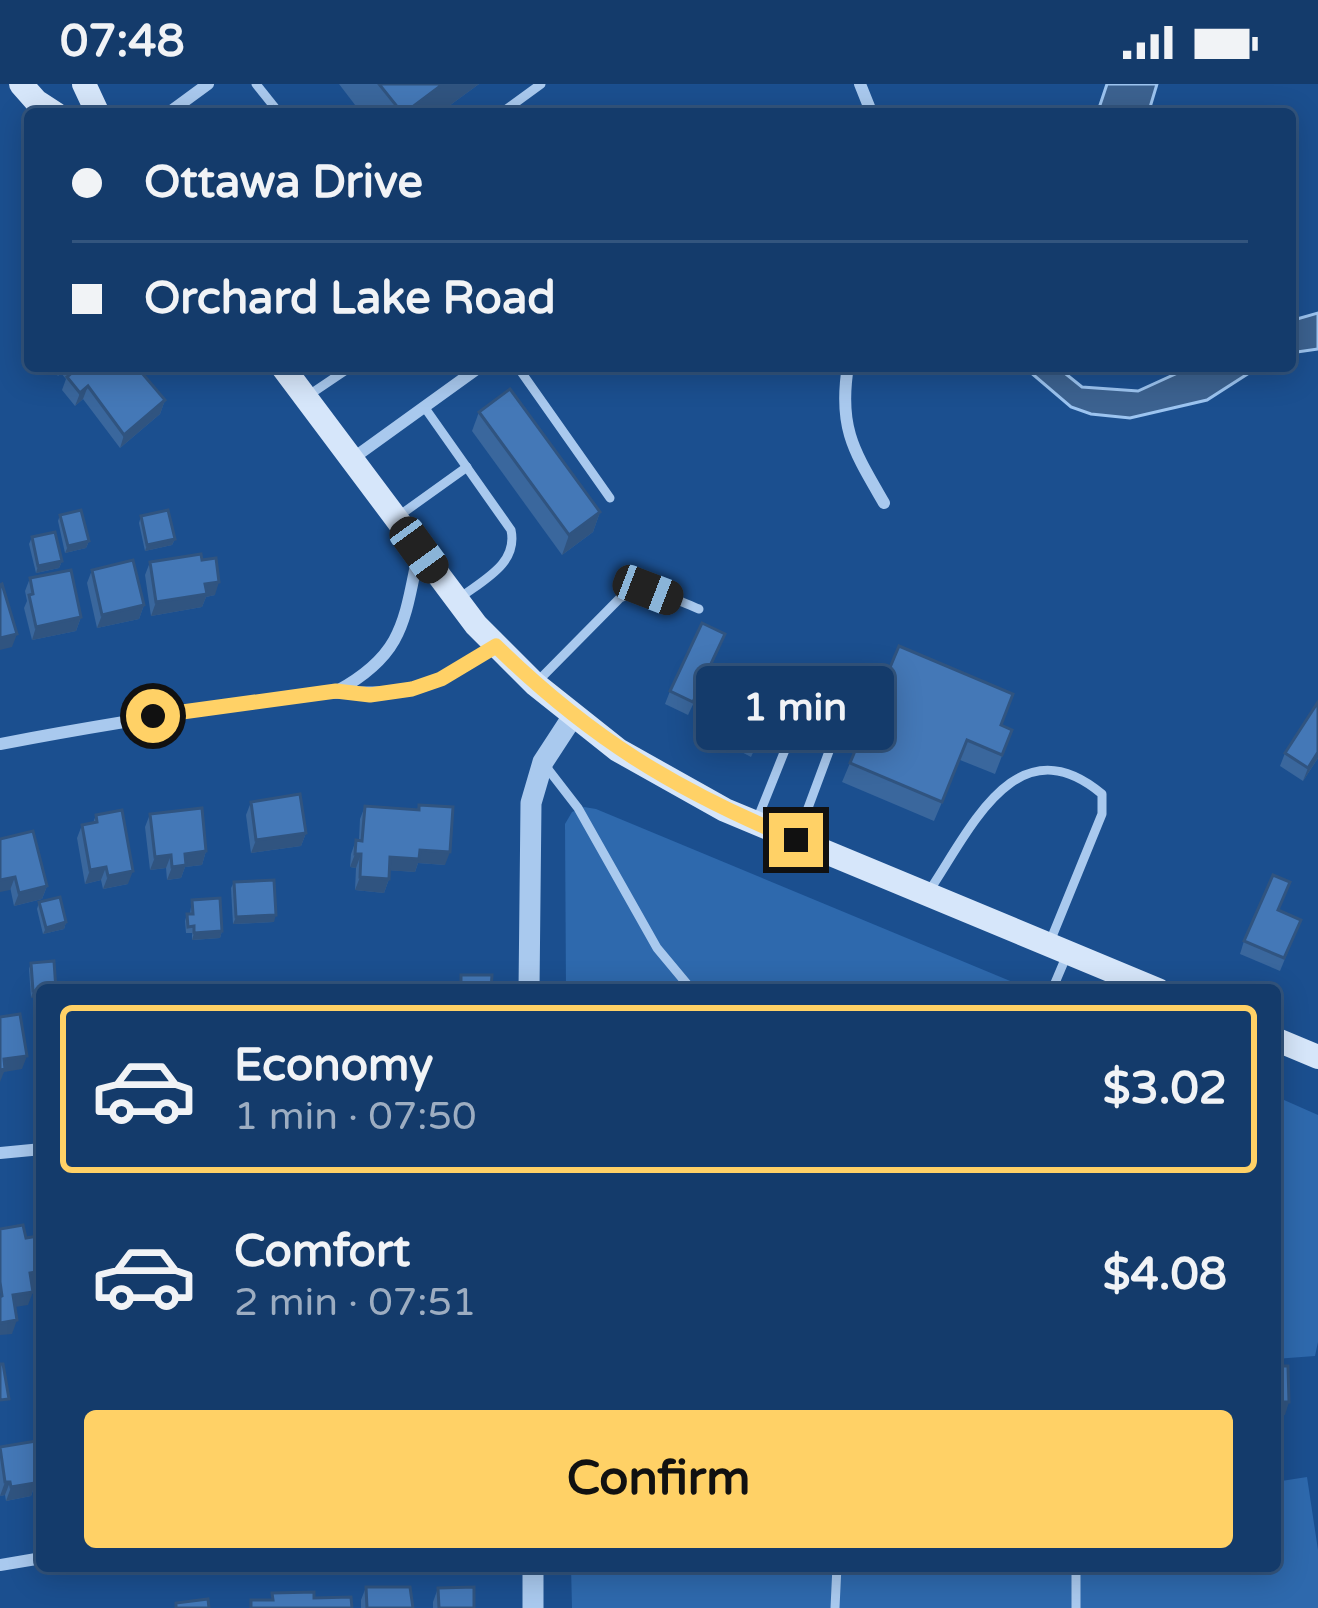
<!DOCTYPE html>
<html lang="en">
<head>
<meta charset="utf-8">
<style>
  body { margin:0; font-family:"Varela Round",sans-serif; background:#1d4271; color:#f1f3f6; height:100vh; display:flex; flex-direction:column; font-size:45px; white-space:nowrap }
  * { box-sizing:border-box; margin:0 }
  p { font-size:39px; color:#9dadc1 }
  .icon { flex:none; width:66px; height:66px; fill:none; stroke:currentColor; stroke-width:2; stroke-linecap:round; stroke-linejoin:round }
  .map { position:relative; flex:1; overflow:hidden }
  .sheet { position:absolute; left:36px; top:900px; width:1245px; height:588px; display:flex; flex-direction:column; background:#143b6b; border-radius:12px; box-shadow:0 6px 30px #0003,0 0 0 3px #33557e }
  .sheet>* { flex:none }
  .top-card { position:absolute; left:24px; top:24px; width:1272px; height:264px; border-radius:12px; box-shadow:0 6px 30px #0003,0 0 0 3px #33557e; display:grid; align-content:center; height:264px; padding:0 48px; background:#143b6b }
  .end { position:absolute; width:54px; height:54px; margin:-27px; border:15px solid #ffd166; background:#111; box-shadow:0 0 0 6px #111 }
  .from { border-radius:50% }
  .bubble { position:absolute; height:84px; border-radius:12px; background:#143b6b; box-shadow:0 6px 30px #0003,0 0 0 3px #33557e; font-size:39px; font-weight:700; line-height:84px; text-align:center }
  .car { position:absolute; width:36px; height:72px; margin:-36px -18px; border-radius:15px; box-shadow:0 0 9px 3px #0007; background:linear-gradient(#222 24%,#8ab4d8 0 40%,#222 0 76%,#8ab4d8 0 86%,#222 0) }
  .top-card b { display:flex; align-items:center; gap:42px; height:114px; font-size:45px }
  .top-card b+b { border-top:3px solid #33557e }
  .top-card i { width:30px; height:30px; background:#f1f3f6 }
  ul { padding:21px 0 0; list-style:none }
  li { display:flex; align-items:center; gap:36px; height:168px; margin:0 24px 18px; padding:0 24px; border:6px solid transparent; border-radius:12px }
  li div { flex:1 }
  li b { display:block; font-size:45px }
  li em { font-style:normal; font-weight:700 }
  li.selected { border-color:#ffd166 }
  li>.icon { width:108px; height:108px; stroke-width:1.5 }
  .action { display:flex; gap:24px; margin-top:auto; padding:24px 48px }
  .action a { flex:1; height:138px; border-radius:12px; background:#ffd166; color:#111; font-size:48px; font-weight:700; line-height:138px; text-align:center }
  .status { display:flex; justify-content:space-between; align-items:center; height:84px; padding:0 60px; background:#143b6b; direction:ltr }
  .status svg { height:33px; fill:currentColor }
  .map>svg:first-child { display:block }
  .green { fill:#2e69ad }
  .water { fill:#3c6290; stroke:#9cc4f0; stroke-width:3 }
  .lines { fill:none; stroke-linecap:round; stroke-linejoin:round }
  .service { stroke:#a9c9ee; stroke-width:9 }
  .minor { stroke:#a9c9ee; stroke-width:12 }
  .tertiary { stroke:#a9c9ee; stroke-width:21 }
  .secondary { stroke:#d6e6fa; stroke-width:24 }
  .wall { fill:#3a679d }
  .shaded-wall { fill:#305480 }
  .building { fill:#4478b7; stroke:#305480; stroke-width:3 }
  .route { stroke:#ffd166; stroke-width:15 }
</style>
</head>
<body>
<div class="status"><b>07:48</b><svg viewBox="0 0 49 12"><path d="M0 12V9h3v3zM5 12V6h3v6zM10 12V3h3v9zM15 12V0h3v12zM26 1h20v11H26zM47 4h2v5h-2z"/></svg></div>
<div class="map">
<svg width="1318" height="1524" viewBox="0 0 1318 1524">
  <rect width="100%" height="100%" fill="#1b4f8f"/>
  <!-- green -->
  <g class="green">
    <polygon points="584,723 596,725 1032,906 566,906 565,740 572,728"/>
    <polygon points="1275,1012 1318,1031 1318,1258 1315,1272 1275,1275"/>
    <polygon points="1307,1393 1318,1466 1318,1524 572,1524 571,1482 1275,1482 1275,1398"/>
  </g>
  <!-- water -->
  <g class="water">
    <polygon points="1107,0 1157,0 1148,30 1097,30"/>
    <polygon points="1318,229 1318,265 1290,269 1290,237"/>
    <polygon points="1023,282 1056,282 1082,303 1138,307 1193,282 1260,282 1207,316 1130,334 1091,330 1071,323"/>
  </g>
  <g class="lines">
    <!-- service -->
    <g class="service">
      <polyline points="256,0 280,30"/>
      <polyline points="500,30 541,0"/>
      <polyline points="517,282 610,414"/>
      <polyline points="306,313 352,282"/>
      <path d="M425,324L511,446C518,479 485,495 461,513"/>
      <polyline points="400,431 467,383"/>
      <path d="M535,600L620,514C649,500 671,514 699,525"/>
      <polyline points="544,680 578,724 657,864 692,906"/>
      <path d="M757,736L805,616C816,600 829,603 843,616L844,627L798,751"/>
      <path d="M927,810C969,749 1015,637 1102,710V730L1049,860"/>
      <polyline points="1052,906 1066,873"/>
      <polyline points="1076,1482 1076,1524"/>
      <polyline points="835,1524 837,1482"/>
    </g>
    <!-- minor -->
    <g class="minor">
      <polyline points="860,0 872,30"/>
      <polyline points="167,30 208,0"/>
      <path d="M848,282C838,344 854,367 884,419"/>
      <polyline points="352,375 481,282"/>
      <path d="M337,607C405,570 404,536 419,467"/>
      <path d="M0,660C104,640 208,624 313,610C350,605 386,614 423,602C449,594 473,576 497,562"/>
      <polyline points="0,1069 42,1065"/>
      <polyline points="0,1481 42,1474"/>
    </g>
    <!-- tertiary -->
    <g class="tertiary">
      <polyline points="529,906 531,719 543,678 573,632"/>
      <polyline points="533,1482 533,1524"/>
    </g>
    <!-- secondary -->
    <g class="secondary">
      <polyline points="21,0 36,17 56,30"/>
      <polyline points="84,0 98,30"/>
      <polyline points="282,282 476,541 535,600 618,666 725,726 1158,906"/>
      <polyline points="1275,955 1318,973"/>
    </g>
  </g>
  <!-- wall -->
  <g class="wall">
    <polygon points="339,0 479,0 438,30 362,30"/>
    <polygon points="50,282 136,282 165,316 160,330 120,364 83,315 75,322 62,306 66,295 61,289 58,292"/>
    <polygon points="479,328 600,428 593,448 562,471 472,347"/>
    <polygon points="60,431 89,457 86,464 65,469 58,437"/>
    <polygon points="141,432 175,455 172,461 145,467 139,439"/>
    <polygon points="32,453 62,477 59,484 36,489 29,460"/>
    <polygon points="202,476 215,511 206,513 202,523 151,532 145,491 150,478"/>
    <polygon points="92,486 144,521 139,535 97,544 87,499"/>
    <polygon points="30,494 81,533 76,547 32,556 24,524 27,517 25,507"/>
    <polygon points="720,563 688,631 665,620 670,607"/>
    <polygon points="776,619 751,673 734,664 738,656 711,643 715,630"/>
    <polygon points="1002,641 1012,646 995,690 960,676 934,737 842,698 850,679"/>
    <polygon points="1285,669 1318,674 1303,697 1280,682"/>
    <polygon points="251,718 306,749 301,762 251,769 246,731"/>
    <polygon points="419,721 445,781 418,779 415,788 389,786 389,795 384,809 355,806 356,784 350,783 351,770 356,756 359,756 360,735 365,722 417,726"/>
    <polygon points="150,730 206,767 202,781 185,783 181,794 167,796 166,784 150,786 145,743"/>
    <polygon points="96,731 128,800 103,805 101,796 85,800 77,754 82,741 93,739"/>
    <polygon points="0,755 47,802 42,815 14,822"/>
    <polygon points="234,798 274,838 233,840 231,804"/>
    <polygon points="192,816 222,847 220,854 192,856 192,849 186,849 185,837 187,830 190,830"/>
    <polygon points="39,818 66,838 64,845 43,850 37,825"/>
    <polygon points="1278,827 1301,836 1280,887 1240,870 1244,857"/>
    <polygon points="54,877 31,914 29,885 31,879"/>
    <polygon points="42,938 42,992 39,946"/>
    <polygon points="0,1363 37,1406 33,1406 31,1412 6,1417 5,1411 0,1412"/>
    <polygon points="366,1503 413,1524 361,1524 361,1516"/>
    <polygon points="438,1504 474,1524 433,1524 433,1518"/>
  </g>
  <!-- shaded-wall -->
  <g class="shaded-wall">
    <polygon points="443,0 479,0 438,30 403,30"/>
    <polygon points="88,302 83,315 75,322 80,309"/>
    <polygon points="165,316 160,330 120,364 124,351"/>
    <polygon points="600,428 593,448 562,471 569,451"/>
    <polygon points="175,455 172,461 145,467 147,461"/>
    <polygon points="89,457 86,464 65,469 68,462"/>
    <polygon points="62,477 59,484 36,489 38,482"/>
    <polygon points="219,498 215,511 206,513 202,523 151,532 156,518 205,500"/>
    <polygon points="144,521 139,535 97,544 102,531"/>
    <polygon points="81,533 76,547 32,556 36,543"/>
    <polygon points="17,550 12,563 0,566 0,554"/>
    <polygon points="1318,668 1318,674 1303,697 1308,684"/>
    <polygon points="306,749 301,762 251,769 256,756"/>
    <polygon points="420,766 450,768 445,781 418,779 415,788 385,786 390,773"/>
    <polygon points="206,767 202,781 185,783 181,794 167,796 172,783 185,770"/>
    <polygon points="355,770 361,770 356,784 350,783"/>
    <polygon points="171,771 166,784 150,786 155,773"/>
    <polygon points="106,783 101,796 85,800 90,786"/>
    <polygon points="133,787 128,800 103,805 108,792"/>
    <polygon points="15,793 10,806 0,808 0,796"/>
    <polygon points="360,793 389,795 384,809 355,806"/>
    <polygon points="47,802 42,815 14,822 19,809"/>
    <polygon points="276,831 274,838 233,840 236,833"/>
    <polygon points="66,838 64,845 43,850 46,844"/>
    <polygon points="222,847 220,854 192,856 194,849"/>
    <polygon points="33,907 42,907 42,913 31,914"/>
    <polygon points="27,972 22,985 4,988 0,998 0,986 4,975"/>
    <polygon points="42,1187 38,1200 26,1202 30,1189"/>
    <polygon points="33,1208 28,1221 8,1224 13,1211"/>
    <polygon points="17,1236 12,1250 0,1251 0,1239"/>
    <polygon points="1275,1318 1289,1318 1285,1331 1275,1331"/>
    <polygon points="42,1392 37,1406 33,1406 31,1412 6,1417 11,1403"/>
    <polygon points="5,1398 10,1398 5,1411 0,1412"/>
  </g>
  <!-- building -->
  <g class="building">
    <polygon points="379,0 443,0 403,30"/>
    <polygon points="273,23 278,30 264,30"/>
    <polygon points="71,282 136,282 165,316 124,351 88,302 80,309 67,293 75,286"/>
    <polygon points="510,305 600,428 569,451 479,328"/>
    <polygon points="81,426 89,457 68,462 60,431"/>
    <polygon points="168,426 175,455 147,461 141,432"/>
    <polygon points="55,448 62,477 38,482 32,453"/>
    <polygon points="201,470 202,476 216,474 219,498 205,500 207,510 156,518 150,478"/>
    <polygon points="133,476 144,521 102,531 92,486"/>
    <polygon points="71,486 81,533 36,543 29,511 33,510 30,494"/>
    <polygon points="2,500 17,550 0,554 0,501"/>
    <polygon points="702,539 725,550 693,618 670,607"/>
    <polygon points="899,562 1013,610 1001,641 1012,646 1002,671 967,656 942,718 850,679"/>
    <polygon points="737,584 781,605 756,659 739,651 743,643 715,630"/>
    <polygon points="1318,618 1318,668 1308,684 1285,669"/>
    <polygon points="300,710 306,749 256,756 251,718"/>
    <polygon points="419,721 453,723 450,768 420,766 419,775 390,773 389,795 360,793 361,770 355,770 356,756 362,757 365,722 419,726"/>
    <polygon points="202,724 206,767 185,770 186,781 172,783 171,771 155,773 150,730"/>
    <polygon points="122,726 133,787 108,792 106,783 90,786 82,741 97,738 96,731"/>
    <polygon points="33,747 47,802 19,809 15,793 0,796 0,755"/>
    <polygon points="1273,791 1290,798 1278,826 1301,836 1284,874 1244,857"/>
    <polygon points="274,796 276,831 236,833 234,798"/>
    <polygon points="60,813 66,838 46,844 39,818"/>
    <polygon points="220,814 222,847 194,849 194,842 188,843 187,830 193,830 192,816"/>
    <polygon points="54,877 56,906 33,907 31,879"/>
    <polygon points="461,891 492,891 491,906 461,906"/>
    <polygon points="20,930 27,972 4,975 5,985 0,986 0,933"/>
    <polygon points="23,1141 26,1154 38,1152 42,1187 30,1189 33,1208 13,1211 17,1236 0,1239 0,1213 2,1212 0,1198 0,1145"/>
    <polygon points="0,1280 3,1280 9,1315 0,1316"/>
    <polygon points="1275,1282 1288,1282 1289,1318 1275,1318"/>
    <polygon points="36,1357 42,1392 35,1394 35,1399 11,1403 10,1398 5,1398 0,1363"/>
    <polygon points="366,1503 410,1503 413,1524 367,1524"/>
    <polygon points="474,1503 474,1524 439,1524 438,1504"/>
    <polygon points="314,1508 314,1514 351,1513 352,1524 251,1524 251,1516 273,1516 272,1509"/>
    <polygon points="208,1515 209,1524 176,1524 176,1519"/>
  </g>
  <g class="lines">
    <!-- route -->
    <path class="route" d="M153,632L336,607L370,611L412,605L441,595L496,562C590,654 675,706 796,756"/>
  </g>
</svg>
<i class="end from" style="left:153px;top:632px"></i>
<i class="end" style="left:796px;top:756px"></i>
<div class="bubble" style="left:696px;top:582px;width:198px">1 min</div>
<i class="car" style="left:419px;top:466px;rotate:144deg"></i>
<i class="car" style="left:648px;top:506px;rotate:111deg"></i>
<div class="top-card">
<b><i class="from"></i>Ottawa Drive</b>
<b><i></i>Orchard Lake Road</b>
</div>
<section class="sheet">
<ul>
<li class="selected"><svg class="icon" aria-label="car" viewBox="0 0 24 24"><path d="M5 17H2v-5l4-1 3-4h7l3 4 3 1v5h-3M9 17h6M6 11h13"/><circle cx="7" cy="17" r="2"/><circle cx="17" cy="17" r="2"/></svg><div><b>Economy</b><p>1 min · 07:50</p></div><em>$3.02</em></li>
<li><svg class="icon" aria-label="car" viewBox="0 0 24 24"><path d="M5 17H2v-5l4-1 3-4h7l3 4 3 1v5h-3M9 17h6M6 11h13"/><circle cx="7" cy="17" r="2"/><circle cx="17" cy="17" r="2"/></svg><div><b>Comfort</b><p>2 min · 07:51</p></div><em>$4.08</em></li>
</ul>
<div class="action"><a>Confirm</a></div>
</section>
</div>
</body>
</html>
